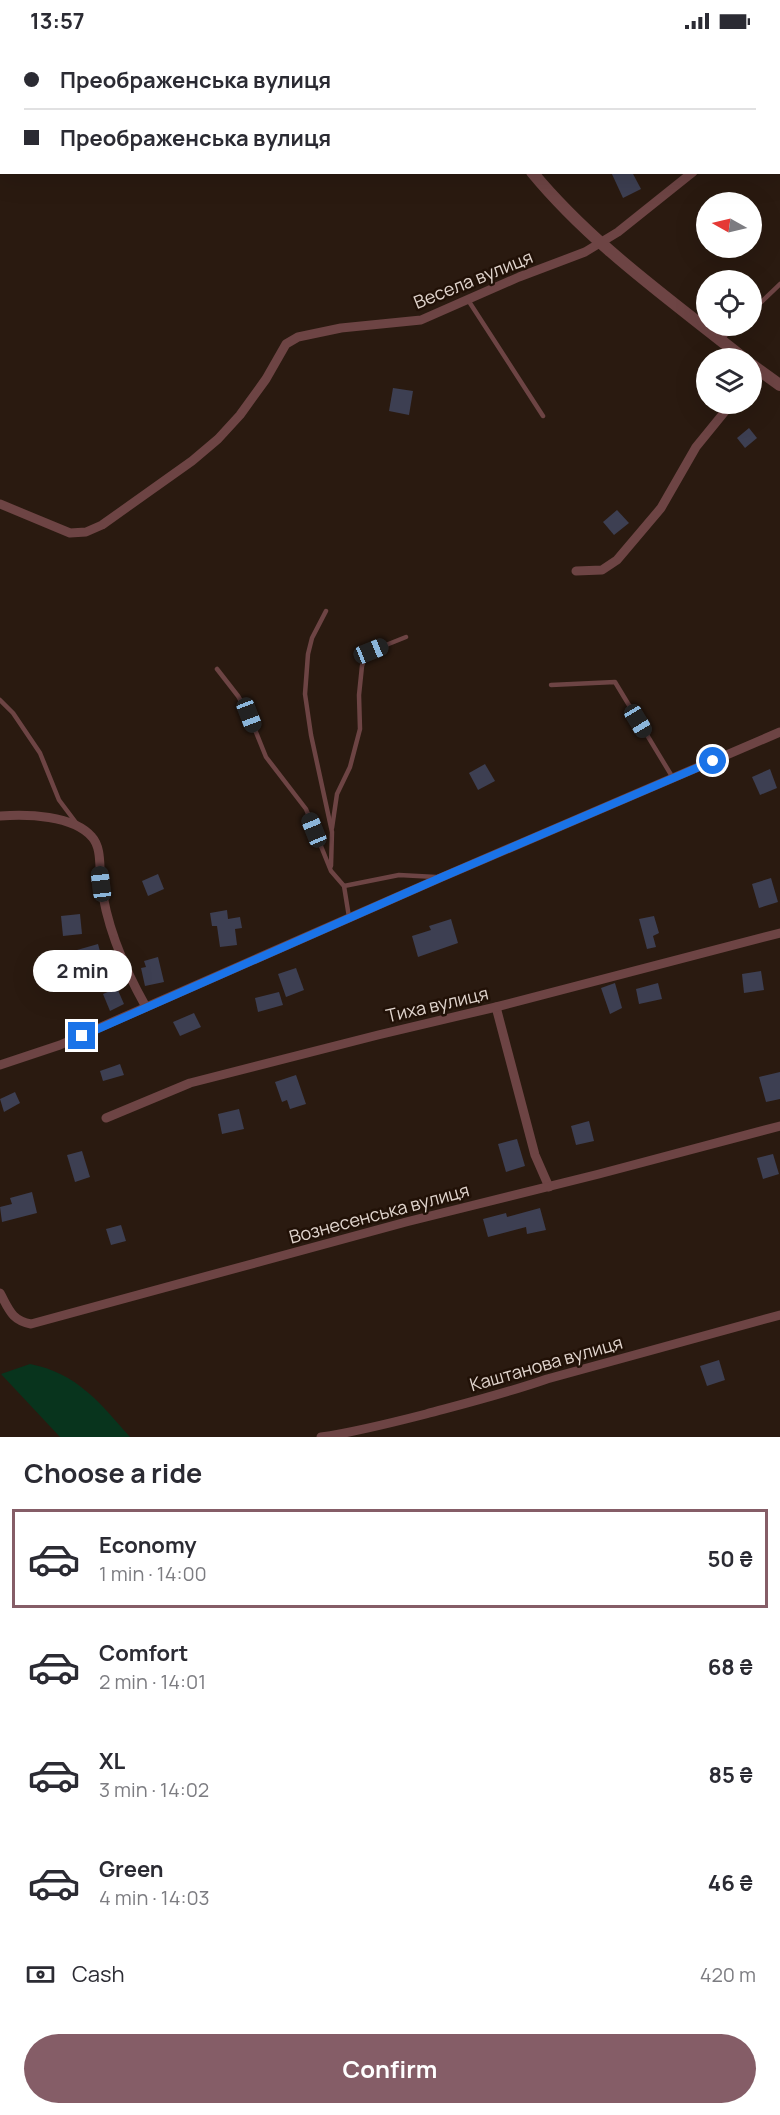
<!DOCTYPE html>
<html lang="en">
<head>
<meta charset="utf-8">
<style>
  body { margin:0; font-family:Manrope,sans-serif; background:#f7f7f7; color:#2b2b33; height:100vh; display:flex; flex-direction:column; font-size:22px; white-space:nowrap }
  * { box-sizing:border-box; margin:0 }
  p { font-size:20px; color:#7c7c81 }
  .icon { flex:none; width:33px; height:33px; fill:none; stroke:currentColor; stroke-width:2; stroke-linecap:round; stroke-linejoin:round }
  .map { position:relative; height:1395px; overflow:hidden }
  .side { display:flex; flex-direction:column; background:#fff; flex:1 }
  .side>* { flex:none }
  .top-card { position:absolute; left:0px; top:0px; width:780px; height:132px; box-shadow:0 6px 24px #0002; display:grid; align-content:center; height:132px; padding:0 24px; background:#fff }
  .needle { width:39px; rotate:278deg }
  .fabs { position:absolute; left:696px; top:150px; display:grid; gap:12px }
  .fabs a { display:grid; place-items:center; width:66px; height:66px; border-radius:50%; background:#fff; box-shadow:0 6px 24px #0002; font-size:30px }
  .end { position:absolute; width:27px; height:27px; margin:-14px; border:8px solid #1a73e8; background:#fff; box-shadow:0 0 0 3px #fff }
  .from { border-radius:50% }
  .bubble { position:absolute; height:42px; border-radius:21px; background:#fff; box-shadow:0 6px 24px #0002; font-size:20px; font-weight:700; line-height:42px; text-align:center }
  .car { position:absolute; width:18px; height:36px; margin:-18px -9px; border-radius:8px; box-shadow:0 0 4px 2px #0007; background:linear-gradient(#222 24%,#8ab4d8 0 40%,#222 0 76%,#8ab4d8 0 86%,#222 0) }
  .top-card b { display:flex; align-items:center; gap:21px; height:57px; font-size:22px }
  .top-card b+b { border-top:2px solid #e1e1e2 }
  .top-card i { width:15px; height:15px; background:#2b2b33 }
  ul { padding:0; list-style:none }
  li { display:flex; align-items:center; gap:18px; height:99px; margin:0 12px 9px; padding:0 12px; border:3px solid transparent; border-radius:0px }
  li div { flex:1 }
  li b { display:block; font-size:22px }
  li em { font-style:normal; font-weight:700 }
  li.selected { border-color:#855d67 }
  li>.icon { width:54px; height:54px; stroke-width:1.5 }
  h2 { padding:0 24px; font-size:27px; line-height:72px }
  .pay { display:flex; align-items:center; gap:15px; height:66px; padding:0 24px; font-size:22px }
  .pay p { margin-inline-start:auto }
  .button { display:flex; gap:12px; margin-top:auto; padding:12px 24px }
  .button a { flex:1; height:69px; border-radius:36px; background:#855d67; color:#fff; font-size:24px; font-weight:700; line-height:69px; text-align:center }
  .status { display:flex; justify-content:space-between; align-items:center; height:42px; padding:0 30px; background:#fff; direction:ltr }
  .status svg { height:16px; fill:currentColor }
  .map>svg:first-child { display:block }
  .green { fill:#08341d }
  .building { fill:#3d3f52 }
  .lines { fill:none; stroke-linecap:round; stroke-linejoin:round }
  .service { stroke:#6d4444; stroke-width:4.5 }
  .minor { stroke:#6d4444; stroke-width:9 }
  .tertiary { stroke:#6d4444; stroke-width:12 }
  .route { stroke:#1a73e8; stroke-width:8 }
  .labels { text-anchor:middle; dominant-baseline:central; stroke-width:5; stroke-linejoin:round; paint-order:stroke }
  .street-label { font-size:18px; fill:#e1d5ce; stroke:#211107 }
</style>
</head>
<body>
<div class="status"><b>13:57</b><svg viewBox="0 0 49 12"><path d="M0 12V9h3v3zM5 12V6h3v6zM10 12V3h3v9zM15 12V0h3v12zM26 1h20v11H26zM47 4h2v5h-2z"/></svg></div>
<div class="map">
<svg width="780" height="1395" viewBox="0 0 780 1395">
  <rect width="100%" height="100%" fill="#2a1a10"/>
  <!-- green -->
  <path class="green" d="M30,1322C77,1331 100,1361 130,1395H60L1,1332Z"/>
  <!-- building -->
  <g class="building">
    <polygon points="611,130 632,130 641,147 623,156"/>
    <polygon points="393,346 413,349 409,373 389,369"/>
    <polygon points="749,386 757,396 745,406 737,396"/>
    <polygon points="617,468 629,481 614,493 603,480"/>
    <polygon points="485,722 495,739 478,748 469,731"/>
    <polygon points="770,727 777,746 760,753 752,735"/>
    <polygon points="158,832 164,847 148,854 142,839"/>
    <polygon points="771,836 778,860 759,866 752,842"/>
    <polygon points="227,868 228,877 240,875 242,886 235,887 237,903 220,905 217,884 212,884 210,871"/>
    <polygon points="80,872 82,892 63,894 61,874"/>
    <polygon points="654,874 659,891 653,894 656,905 647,907 639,877"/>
    <polygon points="451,877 458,901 418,915 412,894 431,888 429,884"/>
    <polygon points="98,902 105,928 84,933 77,908"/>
    <polygon points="158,915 164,940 145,944 141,926 146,925 144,919"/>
    <polygon points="296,926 304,948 286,955 278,932"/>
    <polygon points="761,929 764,948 744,951 742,932"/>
    <polygon points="615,941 622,966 610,972 601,946"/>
    <polygon points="658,941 662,957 639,962 636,947"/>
    <polygon points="117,946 124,962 110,969 103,952"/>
    <polygon points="279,950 283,963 258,970 255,956"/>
    <polygon points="194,971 201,985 180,994 173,980"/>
    <polygon points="120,1022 124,1033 103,1039 100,1029"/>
    <polygon points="780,1030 780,1057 766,1060 759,1035"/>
    <polygon points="296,1033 306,1062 290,1067 287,1058 282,1060 275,1040"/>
    <polygon points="15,1050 20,1061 4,1070 0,1057"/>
    <polygon points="239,1067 244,1087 222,1092 218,1072"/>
    <polygon points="589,1079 594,1099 576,1103 571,1084"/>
    <polygon points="517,1097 525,1124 506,1130 498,1102"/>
    <polygon points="82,1109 90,1135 75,1140 67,1113"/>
    <polygon points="773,1112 779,1132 763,1137 757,1116"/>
    <polygon points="32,1150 37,1171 2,1180 0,1165 12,1162 10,1156"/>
    <polygon points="540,1166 546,1188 527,1192 526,1185 488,1195 483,1177 506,1171 507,1175"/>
    <polygon points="121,1183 126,1199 111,1203 106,1187"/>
    <polygon points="719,1318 725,1338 707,1344 700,1324"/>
  </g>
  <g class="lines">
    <!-- service -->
    <g class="service">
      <polyline points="0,14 2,16"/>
      <polyline points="468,258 543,374"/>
      <polyline points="752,269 780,242"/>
      <polyline points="720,298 736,284"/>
      <polyline points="326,569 312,596 308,612 305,652 311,693 332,790 331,824"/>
      <polyline points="217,627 238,654 249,673 266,715 306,767 331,829 344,844 349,875"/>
      <polyline points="551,643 615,640 673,736"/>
      <polyline points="0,658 13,671 40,711 59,758 77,782"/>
      <polyline points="332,786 337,752 350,725 360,687 359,653 362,624 365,615 371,609 406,595"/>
      <polyline points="344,844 399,833 436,835"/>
    </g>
    <!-- minor -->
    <g class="minor">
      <polyline points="778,64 780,62"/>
      <polyline points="752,337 759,329"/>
      <polyline points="0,462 70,491 86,490 102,483 192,419 218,397 240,373 266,337 286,302 298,295 341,286 421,278 519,235 585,210 618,190 693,130"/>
      <polyline points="576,529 602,528 617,518 661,466 696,405 731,362"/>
      <path d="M0,774C27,772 73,773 92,795C102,806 99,826 101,840C106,884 124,926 146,965"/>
      <polyline points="496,965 535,1113 549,1145"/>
      <polyline points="0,1023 60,1003 440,836 780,690"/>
      <polyline points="106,1076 190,1041 378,993 496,965 780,891"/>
      <path d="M0,1251C9,1267 11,1278 31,1282L406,1180L599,1132L780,1084"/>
      <path d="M321,1395C356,1390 391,1381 426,1372C467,1361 507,1351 547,1337L780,1273"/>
    </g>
    <!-- tertiary -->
    <g class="tertiary">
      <polyline points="427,0 428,2"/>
      <path d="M532,130C592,203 671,258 743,316"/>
      <polyline points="752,323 780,343"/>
    </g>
  </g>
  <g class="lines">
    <!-- route -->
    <polyline class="route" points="82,994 440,836 713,719"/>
  </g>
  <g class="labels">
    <!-- street labels -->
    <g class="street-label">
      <text transform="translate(473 237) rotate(-22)">Весела вулиця</text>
      <text transform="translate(437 962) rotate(-13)">Тиха вулиця</text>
      <text transform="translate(379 1171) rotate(-15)">Вознесенська вулиця</text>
      <text transform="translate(546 1321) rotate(-16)">Каштанова вулиця</text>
    </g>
  </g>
</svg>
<div class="fabs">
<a><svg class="needle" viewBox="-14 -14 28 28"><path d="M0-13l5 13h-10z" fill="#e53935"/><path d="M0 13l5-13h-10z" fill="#7c7c81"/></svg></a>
<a><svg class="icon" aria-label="locate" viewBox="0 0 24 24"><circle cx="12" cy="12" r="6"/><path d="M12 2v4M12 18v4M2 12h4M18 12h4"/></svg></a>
<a><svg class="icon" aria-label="layers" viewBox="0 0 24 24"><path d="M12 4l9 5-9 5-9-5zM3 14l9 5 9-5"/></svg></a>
</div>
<i class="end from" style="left:713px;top:719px"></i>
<i class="end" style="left:82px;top:994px"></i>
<div class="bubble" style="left:33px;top:908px;width:99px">2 min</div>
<i class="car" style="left:371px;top:609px;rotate:68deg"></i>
<i class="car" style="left:249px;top:673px;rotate:159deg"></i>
<i class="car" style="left:638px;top:679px;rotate:149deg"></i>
<i class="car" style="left:314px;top:788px;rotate:338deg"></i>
<i class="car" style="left:101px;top:842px;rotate:353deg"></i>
<div class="top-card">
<b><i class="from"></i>Преображенська вулиця</b>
<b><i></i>Преображенська вулиця</b>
</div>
</div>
<section class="side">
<h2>Choose a ride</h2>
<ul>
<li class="selected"><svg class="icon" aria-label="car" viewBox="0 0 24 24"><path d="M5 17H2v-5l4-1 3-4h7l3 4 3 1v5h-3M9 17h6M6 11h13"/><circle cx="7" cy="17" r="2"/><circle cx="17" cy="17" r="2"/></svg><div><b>Economy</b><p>1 min · 14:00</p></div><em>50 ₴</em></li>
<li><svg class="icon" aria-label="car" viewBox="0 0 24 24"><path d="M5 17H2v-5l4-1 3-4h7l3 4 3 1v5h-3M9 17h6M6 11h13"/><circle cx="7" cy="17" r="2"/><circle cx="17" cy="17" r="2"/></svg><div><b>Comfort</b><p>2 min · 14:01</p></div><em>68 ₴</em></li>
<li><svg class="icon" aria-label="car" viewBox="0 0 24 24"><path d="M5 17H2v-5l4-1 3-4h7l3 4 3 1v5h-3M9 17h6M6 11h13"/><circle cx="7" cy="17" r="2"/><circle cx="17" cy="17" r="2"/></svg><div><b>XL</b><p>3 min · 14:02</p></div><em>85 ₴</em></li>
<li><svg class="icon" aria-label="car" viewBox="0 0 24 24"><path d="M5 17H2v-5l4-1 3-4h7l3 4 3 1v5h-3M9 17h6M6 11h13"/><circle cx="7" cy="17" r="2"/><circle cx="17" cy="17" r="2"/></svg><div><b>Green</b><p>4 min · 14:03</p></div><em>46 ₴</em></li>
</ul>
<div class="pay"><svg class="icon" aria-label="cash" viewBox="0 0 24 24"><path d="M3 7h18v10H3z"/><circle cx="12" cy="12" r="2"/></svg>Cash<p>420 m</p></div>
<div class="button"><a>Confirm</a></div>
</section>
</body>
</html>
